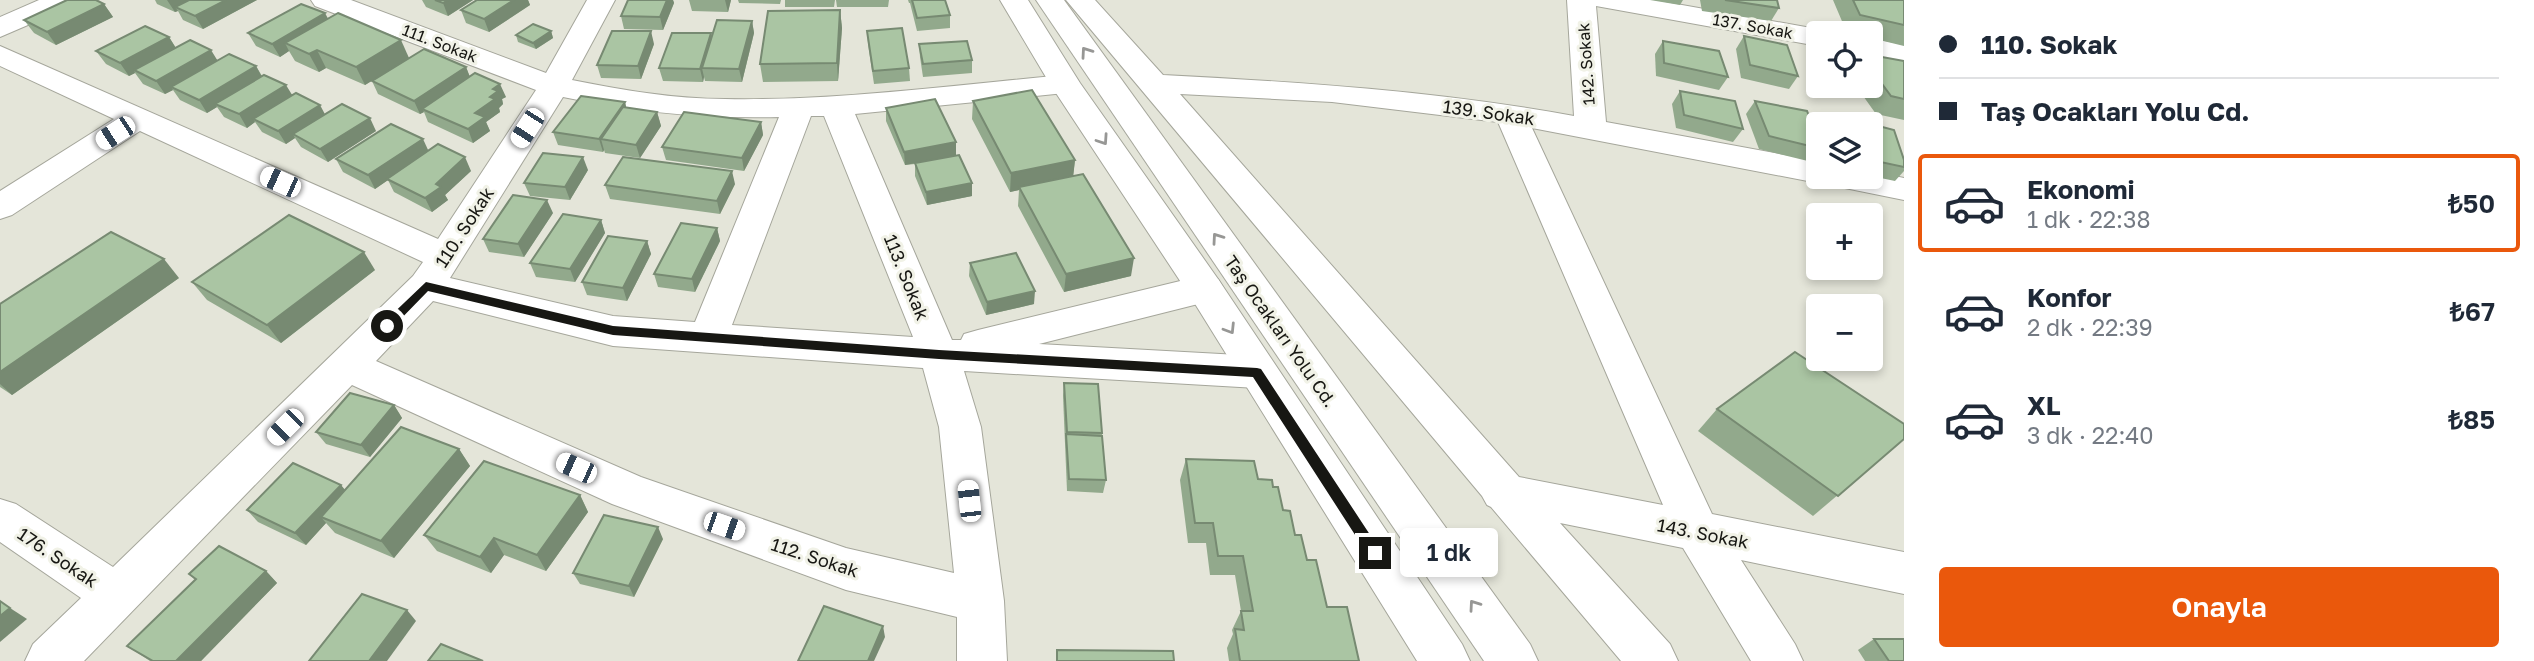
<!DOCTYPE html>
<html lang="tr">
<head>
<meta charset="utf-8">
<style>
  body { margin:0; font-family:"Golos Text",sans-serif; background:#f2f2f3; color:#1f2937; height:100vh; display:flex; flex-direction:column; font-size:26px; white-space:nowrap }
  * { box-sizing:border-box; margin:0 }
  p { font-size:23px; color:#747a83 }
  .icon { flex:none; width:38px; height:38px; fill:none; stroke:currentColor; stroke-width:2; stroke-linecap:round; stroke-linejoin:round }
  .map { position:relative; flex:1; overflow:hidden }
  .sheet { display:flex; flex-direction:column; background:#fff; width:630px }
  .sheet>* { flex:none }
  .hud { display:grid; align-content:center; height:154px; padding:0 35px; background:#fff }
  .tools { position:absolute; left:1806px; top:21px; display:grid; gap:14px }
  .tools a { display:grid; place-items:center; width:77px; height:77px; border-radius:7px; background:#fff; box-shadow:0 4px 10px #0003; font-size:35px }
  .end { position:absolute; width:32px; height:32px; margin:-16px; border:9px solid #171713; background:#fff; box-shadow:0 0 0 4px #fff }
  .from { border-radius:50% }
  .bubble { position:absolute; height:49px; border-radius:7px; background:#fff; box-shadow:0 4px 10px #0003; font-size:23px; font-weight:600; line-height:49px; text-align:center }
  .car { position:absolute; width:21px; height:42px; margin:-21px -10px; border-radius:9px; box-shadow:0 0 5px 2px #0007; background:linear-gradient(#fff 24%,#345 0 40%,#fff 0 76%,#345 0 86%,#fff 0) }
  .hud b { display:flex; align-items:center; gap:24px; height:66px; font-size:26px }
  .hud b+b { border-top:2px solid #e0e1e3 }
  .hud i { width:18px; height:18px; background:#1f2937 }
  ul { padding:0; list-style:none }
  li { display:flex; align-items:center; gap:21px; height:98px; margin:0 14px 10px; padding:0 21px; border:4px solid transparent; border-radius:7px }
  li div { flex:1 }
  li b { display:block; font-size:26px }
  li em { font-style:normal; font-weight:600 }
  li.on { border-color:#ea580c }
  li>.icon { width:63px; height:63px; stroke-width:1.5 }
  .cta { display:flex; gap:14px; margin-top:auto; padding:14px 35px }
  .cta a { flex:1; height:80px; border-radius:7px; background:#ea580c; color:#fff; font-size:28px; font-weight:600; line-height:80px; text-align:center }
  main { display:flex; flex:1; min-height:0 }
  .map>svg:first-child { display:block }
  .lines { fill:none; stroke-linecap:round; stroke-linejoin:round }
  .minor-casing { stroke:#a5a69b; stroke-width:2 }
  .major-casing { stroke:#a5a69b; stroke-width:2 }
  .minor { fill:#fff; fill-rule:evenodd }
  .major { fill:#fff; fill-rule:evenodd }
  .wall { fill:#92a98c }
  .shaded-wall { fill:#778a72 }
  .building { fill:#aac5a3; stroke:#778a72; stroke-width:2 }
  .oneway { stroke:#979795 }
  .route { fill:#171713 }
  .labels { text-anchor:middle; dominant-baseline:central; stroke-width:6; stroke-linejoin:round; paint-order:stroke }
  .far-street-label { font-size:16px; fill:#171713; stroke:#f1f2e7 }
  .street-label { font-size:18px; fill:#171713; stroke:#f1f2e7 }
</style>
</head>
<body>
<main>
<div class="map">
<svg width="1904" height="661" viewBox="0 0 1904 661">
  <rect width="100%" height="100%" fill="#e4e5d9"/>
  <g class="lines">
    <!-- minor casing -->
    <g class="minor-casing">
      <g id="minor">
        <polygon points="39,0 76,0 72,6 0,37 0,17"/>
        <path d="M311,0H351L546,73L587,0H615L572,80C623,90 674,99 725,99C839,101 952,85 1065,75L1076,78L1080,84L1076,90L1065,93L855,114L952,340H961L964,334L978,330L1205,275L1218,279L1224,289L1218,299L1039,344L1257,356L1271,361L1277,372L1271,383L1257,388L964,371L981,427L1004,601L1007,661H957V617L846,590L612,504L352,385L84,661H25L33,644L81,598L0,542V499L16,504L113,567L413,276L423,262L140,131L12,215L0,219V191L114,119L0,66V46L438,239L536,90L315,6ZM563,97C635,112 705,119 779,117L695,322L613,316L450,278ZM811,116H824L913,337L732,325ZM433,301L613,346L923,368L939,427L954,573L846,548L641,477L376,361Z"/>
        <path d="M1066,0H1095L1163,75C1301,82 1438,91 1574,116L1567,0H1654L1828,31L1830,33H1818V46L1596,6L1606,122L1818,161V177H1871V171L1904,178V200L1830,185L1827,180L1818,183L1532,128L1712,514L1904,552V594L1741,560L1795,644L1803,661H1751L1683,548L1560,523L1670,644L1678,661H1621L1491,507L1487,505L1482,496ZM1180,94L1332,102L1498,122L1663,505L1519,477Z"/>
        <polygon points="1871,38 1904,45 1904,63 1871,56"/>
      </g>
    </g>
    <!-- major casing -->
    <g class="major-casing">
      <g id="major">
        <polygon points="1000,0 1028,0 1080,83 1218,279 1462,644 1470,661 1417,661 1192,299 1050,84"/>
        <polygon points="1036,0 1064,0 1530,644 1538,661 1484,661"/>
      </g>
    </g>
    <!-- minor -->
    <use href="#minor" class="minor"/>
    <!-- major -->
    <use href="#major" class="major"/>
  </g>
  <!-- wall -->
  <g class="wall">
    <polygon points="155,0 257,0 203,29 183,20 178,11 175,12 157,4"/>
    <polygon points="422,0 473,0 448,16 426,7"/>
    <polygon points="477,0 528,0 530,5 489,32 466,23 461,10"/>
    <polygon points="628,0 673,0 674,3 663,30 624,29 621,16"/>
    <polygon points="689,0 731,0 728,12 692,11"/>
    <polygon points="738,0 781,0 780,4 739,3"/>
    <polygon points="785,0 835,0 834,7 785,7"/>
    <polygon points="836,0 889,0 888,7 837,7"/>
    <polygon points="908,0 945,0 950,15 950,28 917,31 910,3 909,3"/>
    <polygon points="1650,0 1683,0 1680,5"/>
    <polygon points="1700,0 1777,0 1779,8 1771,21 1702,11"/>
    <polygon points="1833,0 1904,0 1904,46 1871,38 1871,33 1847,33"/>
    <polygon points="104,4 113,17 56,45 34,33 24,20"/>
    <polygon points="840,10 842,28 838,81 763,82 760,64"/>
    <polygon points="328,19 409,58 365,85 326,68 319,72 295,61 289,51 280,57 256,46 248,33"/>
    <polygon points="752,21 754,33 742,82 705,81 704,77 703,82 663,81 659,68 711,33 712,38"/>
    <polygon points="551,31 553,38 536,49 518,42 516,35"/>
    <polygon points="867,31 909,68 910,81 874,84 868,44"/>
    <polygon points="1744,36 1798,76 1789,89 1741,78 1736,49"/>
    <polygon points="169,37 176,48 218,60 256,66 262,76 325,115 376,131 328,162 301,147 295,138 286,144 262,132 255,122 247,128 224,117 217,107 207,113 180,100 173,90 165,94 143,84 135,73 129,76 106,64 96,51"/>
    <polygon points="1663,41 1728,77 1719,90 1656,76 1655,54"/>
    <polygon points="654,44 641,79 601,78 597,65"/>
    <polygon points="919,44 972,60 972,73 923,77 920,57"/>
    <polygon points="1871,55 1904,61 1904,120 1876,114 1856,86 1871,86"/>
    <polygon points="466,67 470,77 506,97 502,99 503,104 499,108 500,112 486,122 490,131 473,143 428,122 424,112 420,114 378,94 372,81"/>
    <polygon points="1680,91 1743,129 1733,142 1676,128 1672,104"/>
    <polygon points="973,101 1075,160 1073,176 1131,276 1064,292 1018,206 1019,190 1010,192 972,119"/>
    <polygon points="1755,101 1818,139 1818,154 1812,162 1759,149 1746,114"/>
    <polygon points="625,102 626,108 657,112 661,126 640,158 605,153 604,150 603,152 558,145 553,132"/>
    <polygon points="886,108 956,142 956,156 972,196 927,205 915,176 915,164 905,165 886,121"/>
    <polygon points="1835,116 1870,124 1828,124"/>
    <polygon points="761,122 763,135 744,171 666,160 662,147"/>
    <polygon points="1871,124 1904,160 1904,171 1895,181 1871,176"/>
    <polygon points="428,151 471,171 445,195 448,200 432,212 394,192 388,180 375,189 343,172 336,159"/>
    <polygon points="588,170 570,200 530,196 524,183"/>
    <polygon points="735,184 720,214 610,199 605,185"/>
    <polygon points="553,213 524,257 489,252 483,239"/>
    <polygon points="601,220 605,233 575,282 536,277 530,263"/>
    <polygon points="717,228 720,241 695,292 658,287 654,274"/>
    <polygon points="647,241 651,254 627,301 587,295 582,282"/>
    <polygon points="970,263 1034,304 986,315 969,276"/>
    <polygon points="375,270 281,343 207,300 192,282"/>
    <polygon points="179,278 12,395 0,387 0,304"/>
    <polygon points="1064,383 1102,433 1106,480 1103,493 1067,491 1063,396"/>
    <polygon points="394,405 402,418 370,457 326,444 316,432"/>
    <polygon points="1717,409 1904,439 1813,516 1698,431"/>
    <polygon points="459,449 470,466 394,558 335,533 326,523 306,545 258,522 247,510 345,490"/>
    <polygon points="1186,459 1258,479 1273,487 1307,560 1327,607 1359,661 1229,661 1227,648 1233,634 1232,630 1241,611 1235,575 1210,575 1206,543 1188,543 1180,480"/>
    <polygon points="580,495 588,512 546,571 504,555 491,573 437,551 424,535"/>
    <polygon points="663,539 634,597 580,584 573,573"/>
    <polygon points="266,571 277,583 201,661 150,661 127,646 195,580 189,574"/>
    <polygon points="1874,639 1904,661 1865,661 1858,650"/>
  </g>
  <!-- shaded-wall -->
  <g class="shaded-wall">
    <polygon points="167,0 199,0 175,7 178,11 175,12"/>
    <polygon points="226,0 257,0 203,29 195,16"/>
    <polygon points="448,0 473,0 448,16 443,3"/>
    <polygon points="514,0 528,0 530,5 489,32 484,19"/>
    <polygon points="667,0 673,0 674,3 663,30 660,17"/>
    <polygon points="725,0 731,0 728,12"/>
    <polygon points="104,4 113,17 56,45 47,32"/>
    <polygon points="840,10 842,28 838,81 837,63"/>
    <polygon points="325,13 332,26 285,43 289,51 280,57 272,44"/>
    <polygon points="752,21 754,33 742,82 739,69"/>
    <polygon points="551,31 553,38 536,49 533,43"/>
    <polygon points="651,31 654,44 641,79 638,66"/>
    <polygon points="711,33 713,46 702,68 704,77 703,82 700,69"/>
    <polygon points="169,37 177,50 134,70 135,73 129,76 120,63"/>
    <polygon points="401,40 409,58 365,85 356,67"/>
    <polygon points="211,50 219,63 171,87 173,90 165,94 156,81"/>
    <polygon points="317,50 326,68 319,72 309,54"/>
    <polygon points="256,66 263,79 215,104 217,107 207,113 199,100"/>
    <polygon points="466,67 471,80 422,109 424,112 420,114 414,101"/>
    <polygon points="500,84 506,97 502,99 503,104 499,108 500,112 486,122 490,131 473,143 468,129 475,113 490,97 493,89"/>
    <polygon points="286,85 294,98 253,119 255,122 247,128 239,114"/>
    <polygon points="625,102 628,115 601,139 604,150 603,152 599,139"/>
    <polygon points="320,105 327,118 293,134 295,138 286,144 278,131"/>
    <polygon points="657,112 661,126 640,158 636,145"/>
    <polygon points="370,118 376,131 328,162 320,149"/>
    <polygon points="761,122 763,135 744,171 742,158"/>
    <polygon points="423,139 429,152 375,189 368,175"/>
    <polygon points="956,142 956,156 905,165 904,152"/>
    <polygon points="465,157 471,171 445,195 448,200 432,212 425,198 436,184"/>
    <polygon points="583,157 588,170 570,200 565,187"/>
    <polygon points="1075,160 1073,178 1019,187 1019,190 1010,192 1011,173"/>
    <polygon points="732,171 735,184 720,214 717,201"/>
    <polygon points="972,183 972,196 927,205 926,192"/>
    <polygon points="547,200 553,213 524,257 518,244"/>
    <polygon points="601,220 605,233 575,282 570,269"/>
    <polygon points="717,228 720,241 695,292 692,279"/>
    <polygon points="647,241 651,254 627,301 623,288"/>
    <polygon points="364,252 375,270 281,343 267,325"/>
    <polygon points="1134,258 1131,276 1064,292 1066,274"/>
    <polygon points="164,259 179,278 12,395 0,384 0,372"/>
    <polygon points="1035,291 1034,304 986,315 987,302"/>
    <polygon points="394,405 402,418 370,457 361,445"/>
    <polygon points="459,449 470,466 394,558 381,541"/>
    <polygon points="341,485 351,497 321,517 326,523 306,545 295,533"/>
    <polygon points="580,495 588,512 546,571 537,555"/>
    <polygon points="658,527 663,539 634,597 629,586"/>
    <polygon points="494,538 504,555 491,573 480,557"/>
    <polygon points="266,571 277,583 201,661 176,661"/>
    <polygon points="10,608 27,619 0,642 0,616"/>
    <polygon points="407,610 416,621 387,661 369,661"/>
    <polygon points="883,626 885,637 874,661 868,661"/>
  </g>
  <!-- building -->
  <g class="building">
    <polygon points="67,0 96,0 104,4 47,32 24,20"/>
    <polygon points="189,0 226,0 195,16 175,7"/>
    <polygon points="435,0 448,0 443,3"/>
    <polygon points="477,0 514,0 484,19 461,10"/>
    <polygon points="628,0 667,0 660,17 621,16"/>
    <polygon points="912,0 945,0 950,15 917,18"/>
    <polygon points="1725,0 1777,0 1779,8"/>
    <polygon points="1853,0 1904,0 1904,25 1860,15"/>
    <polygon points="301,4 325,13 272,44 248,33"/>
    <polygon points="840,10 837,63 760,64 768,11"/>
    <polygon points="338,13 401,40 356,67 317,50 309,54 285,43"/>
    <polygon points="717,20 752,21 739,69 702,68"/>
    <polygon points="533,24 551,31 533,43 516,35"/>
    <polygon points="145,26 169,37 120,63 96,51"/>
    <polygon points="902,28 909,68 873,71 867,31"/>
    <polygon points="612,31 651,31 638,66 597,65"/>
    <polygon points="672,33 711,33 700,69 659,68"/>
    <polygon points="1744,36 1787,45 1798,76 1750,65"/>
    <polygon points="190,40 211,50 156,81 134,70"/>
    <polygon points="967,41 972,60 923,64 919,44"/>
    <polygon points="1663,41 1719,51 1728,77 1664,63"/>
    <polygon points="424,49 466,67 414,101 372,81"/>
    <polygon points="229,54 256,66 199,100 171,87"/>
    <polygon points="1871,55 1904,61 1904,99 1891,96 1871,69"/>
    <polygon points="475,73 500,84 493,89 498,91 490,97 495,99 475,113 485,117 468,129 422,109"/>
    <polygon points="264,75 286,85 239,114 215,104"/>
    <polygon points="1032,90 1075,160 1011,173 973,101"/>
    <polygon points="1680,91 1735,101 1743,129 1684,115"/>
    <polygon points="296,93 320,105 278,131 253,119"/>
    <polygon points="581,96 625,102 599,139 553,132"/>
    <polygon points="935,99 956,142 904,152 886,108"/>
    <polygon points="1755,101 1807,111 1818,139 1818,148 1769,136"/>
    <polygon points="342,104 370,118 320,149 293,134"/>
    <polygon points="623,107 657,112 636,145 601,139"/>
    <polygon points="684,112 761,122 742,158 662,147"/>
    <polygon points="1835,116 1870,124 1838,124"/>
    <polygon points="391,124 423,139 368,175 336,159"/>
    <polygon points="1871,124 1894,130 1904,160 1904,167 1871,160"/>
    <polygon points="438,144 465,157 436,184 441,187 425,198 387,179"/>
    <polygon points="543,153 583,157 565,187 524,183"/>
    <polygon points="959,155 972,183 926,192 915,163"/>
    <polygon points="623,157 732,171 717,201 605,185"/>
    <polygon points="1083,174 1134,258 1066,274 1019,187"/>
    <polygon points="513,195 547,200 518,244 483,239"/>
    <polygon points="563,214 601,220 570,269 530,263"/>
    <polygon points="289,215 364,252 267,325 192,282"/>
    <polygon points="681,223 717,228 692,279 654,274"/>
    <polygon points="111,232 164,259 0,372 0,304"/>
    <polygon points="608,236 647,241 623,288 582,282"/>
    <polygon points="1016,253 1035,291 987,302 970,263"/>
    <polygon points="1795,352 1904,424 1904,439 1838,496 1717,409"/>
    <polygon points="1064,383 1098,384 1102,433 1067,432"/>
    <polygon points="350,393 394,405 361,445 316,432"/>
    <polygon points="401,427 459,449 381,541 321,517"/>
    <polygon points="1066,434 1102,436 1106,480 1069,479"/>
    <polygon points="1186,459 1254,461 1258,479 1272,480 1273,487 1278,487 1283,510 1290,511 1295,535 1301,535 1307,560 1316,560 1327,607 1347,607 1359,661 1240,661 1235,629 1244,630 1241,611 1253,611 1243,556 1218,556 1213,523 1195,523"/>
    <polygon points="484,461 580,495 537,555 494,538 480,557 424,535"/>
    <polygon points="293,463 341,485 295,533 247,510"/>
    <polygon points="604,515 658,527 629,586 573,573"/>
    <polygon points="219,546 266,571 176,661 153,661 127,646 196,579 189,574"/>
    <polygon points="362,594 407,610 369,661 309,661"/>
    <polygon points="0,601 10,608 0,616"/>
    <polygon points="824,606 883,626 868,661 798,661"/>
    <polygon points="1874,639 1904,639 1904,661 1889,661"/>
    <polygon points="441,644 483,661 428,661"/>
    <polygon points="1057,650 1173,651 1174,661 1057,661"/>
  </g>
  <!-- one-way arrows -->
  <defs><path id="oneway-chevron" d="M-2-3.5L2.5 0L-2 3.5" fill="none" stroke-width="1.6" stroke-linecap="round" stroke-linejoin="round" transform="scale(1.75)"/></defs>
  <g class="oneway">
    <use href="#oneway-chevron" transform="translate(1086 52) rotate(-125)"/>
    <use href="#oneway-chevron" transform="translate(1103 140) rotate(56)"/>
    <use href="#oneway-chevron" transform="translate(1217 238) rotate(-125)"/>
    <use href="#oneway-chevron" transform="translate(1230 329) rotate(58)"/>
    <use href="#oneway-chevron" transform="translate(1474 605) rotate(-125)"/>
  </g>
  <!-- route -->
  <polygon class="route" points="426,282 613,326 939,350 1257,368 1261,369 1382,553 1375,559 1370,558 1253,377 939,359 613,335 428,291 391,329 383,329 383,323"/>
  <g class="labels">
    <!-- far-street labels -->
    <g class="far-street-label">
      <text transform="translate(1753 26) rotate(10)">137. Sokak</text>
      <text transform="translate(440 43) rotate(21)">111. Sokak</text>
      <text transform="translate(1586 64) rotate(-94)">142. Sokak</text>
    </g>
    <!-- street labels -->
    <g class="street-label">
      <text transform="translate(1489 112) rotate(8)">139. Sokak</text>
      <text transform="translate(464 227) rotate(-57)">110. Sokak</text>
      <text transform="translate(907 277) rotate(68)">113. Sokak</text>
      <text transform="translate(1281 331) rotate(55)">Taş Ocakları Yolu Cd.</text>
      <text transform="translate(1703 533) rotate(11)">143. Sokak</text>
      <text transform="translate(58 557) rotate(34)">176. Sokak</text>
      <text transform="translate(815 557) rotate(18)">112. Sokak</text>
    </g>
  </g>
</svg>
<div class="tools">
<a><svg class="icon" aria-label="locate" viewBox="0 0 24 24"><circle cx="12" cy="12" r="6"/><path d="M12 2v4M12 18v4M2 12h4M18 12h4"/></svg></a>
<a><svg class="icon" aria-label="layers" viewBox="0 0 24 24"><path d="M12 4l9 5-9 5-9-5zM3 14l9 5 9-5"/></svg></a>
<a>+</a>
<a>−</a>
</div>
<i class="end from" style="left:387px;top:326px"></i>
<i class="end" style="left:1375px;top:553px"></i>
<div class="bubble" style="left:1400px;top:528px;width:98px">1 dk</div>
<i class="car" style="left:527px;top:128px;rotate:213deg"></i>
<i class="car" style="left:115px;top:133px;rotate:237deg"></i>
<i class="car" style="left:280px;top:182px;rotate:294deg"></i>
<i class="car" style="left:285px;top:427px;rotate:225deg"></i>
<i class="car" style="left:576px;top:468px;rotate:294deg"></i>
<i class="car" style="left:969px;top:501px;rotate:354deg"></i>
<i class="car" style="left:724px;top:526px;rotate:109deg"></i>
</div>
<section class="sheet">
<div class="hud">
<b><i class="from"></i>110. Sokak</b>
<b><i></i>Taş Ocakları Yolu Cd.</b>
</div>
<ul>
<li class="on"><svg class="icon" aria-label="car" viewBox="0 0 24 24"><path d="M5 17H2v-5l4-1 3-4h7l3 4 3 1v5h-3M9 17h6M6 11h13"/><circle cx="7" cy="17" r="2"/><circle cx="17" cy="17" r="2"/></svg><div><b>Ekonomi</b><p>1 dk · 22:38</p></div><em>₺50</em></li>
<li><svg class="icon" aria-label="car" viewBox="0 0 24 24"><path d="M5 17H2v-5l4-1 3-4h7l3 4 3 1v5h-3M9 17h6M6 11h13"/><circle cx="7" cy="17" r="2"/><circle cx="17" cy="17" r="2"/></svg><div><b>Konfor</b><p>2 dk · 22:39</p></div><em>₺67</em></li>
<li><svg class="icon" aria-label="car" viewBox="0 0 24 24"><path d="M5 17H2v-5l4-1 3-4h7l3 4 3 1v5h-3M9 17h6M6 11h13"/><circle cx="7" cy="17" r="2"/><circle cx="17" cy="17" r="2"/></svg><div><b>XL</b><p>3 dk · 22:40</p></div><em>₺85</em></li>
</ul>
<div class="cta"><a>Onayla</a></div>
</section>
</main>
</body>
</html>
